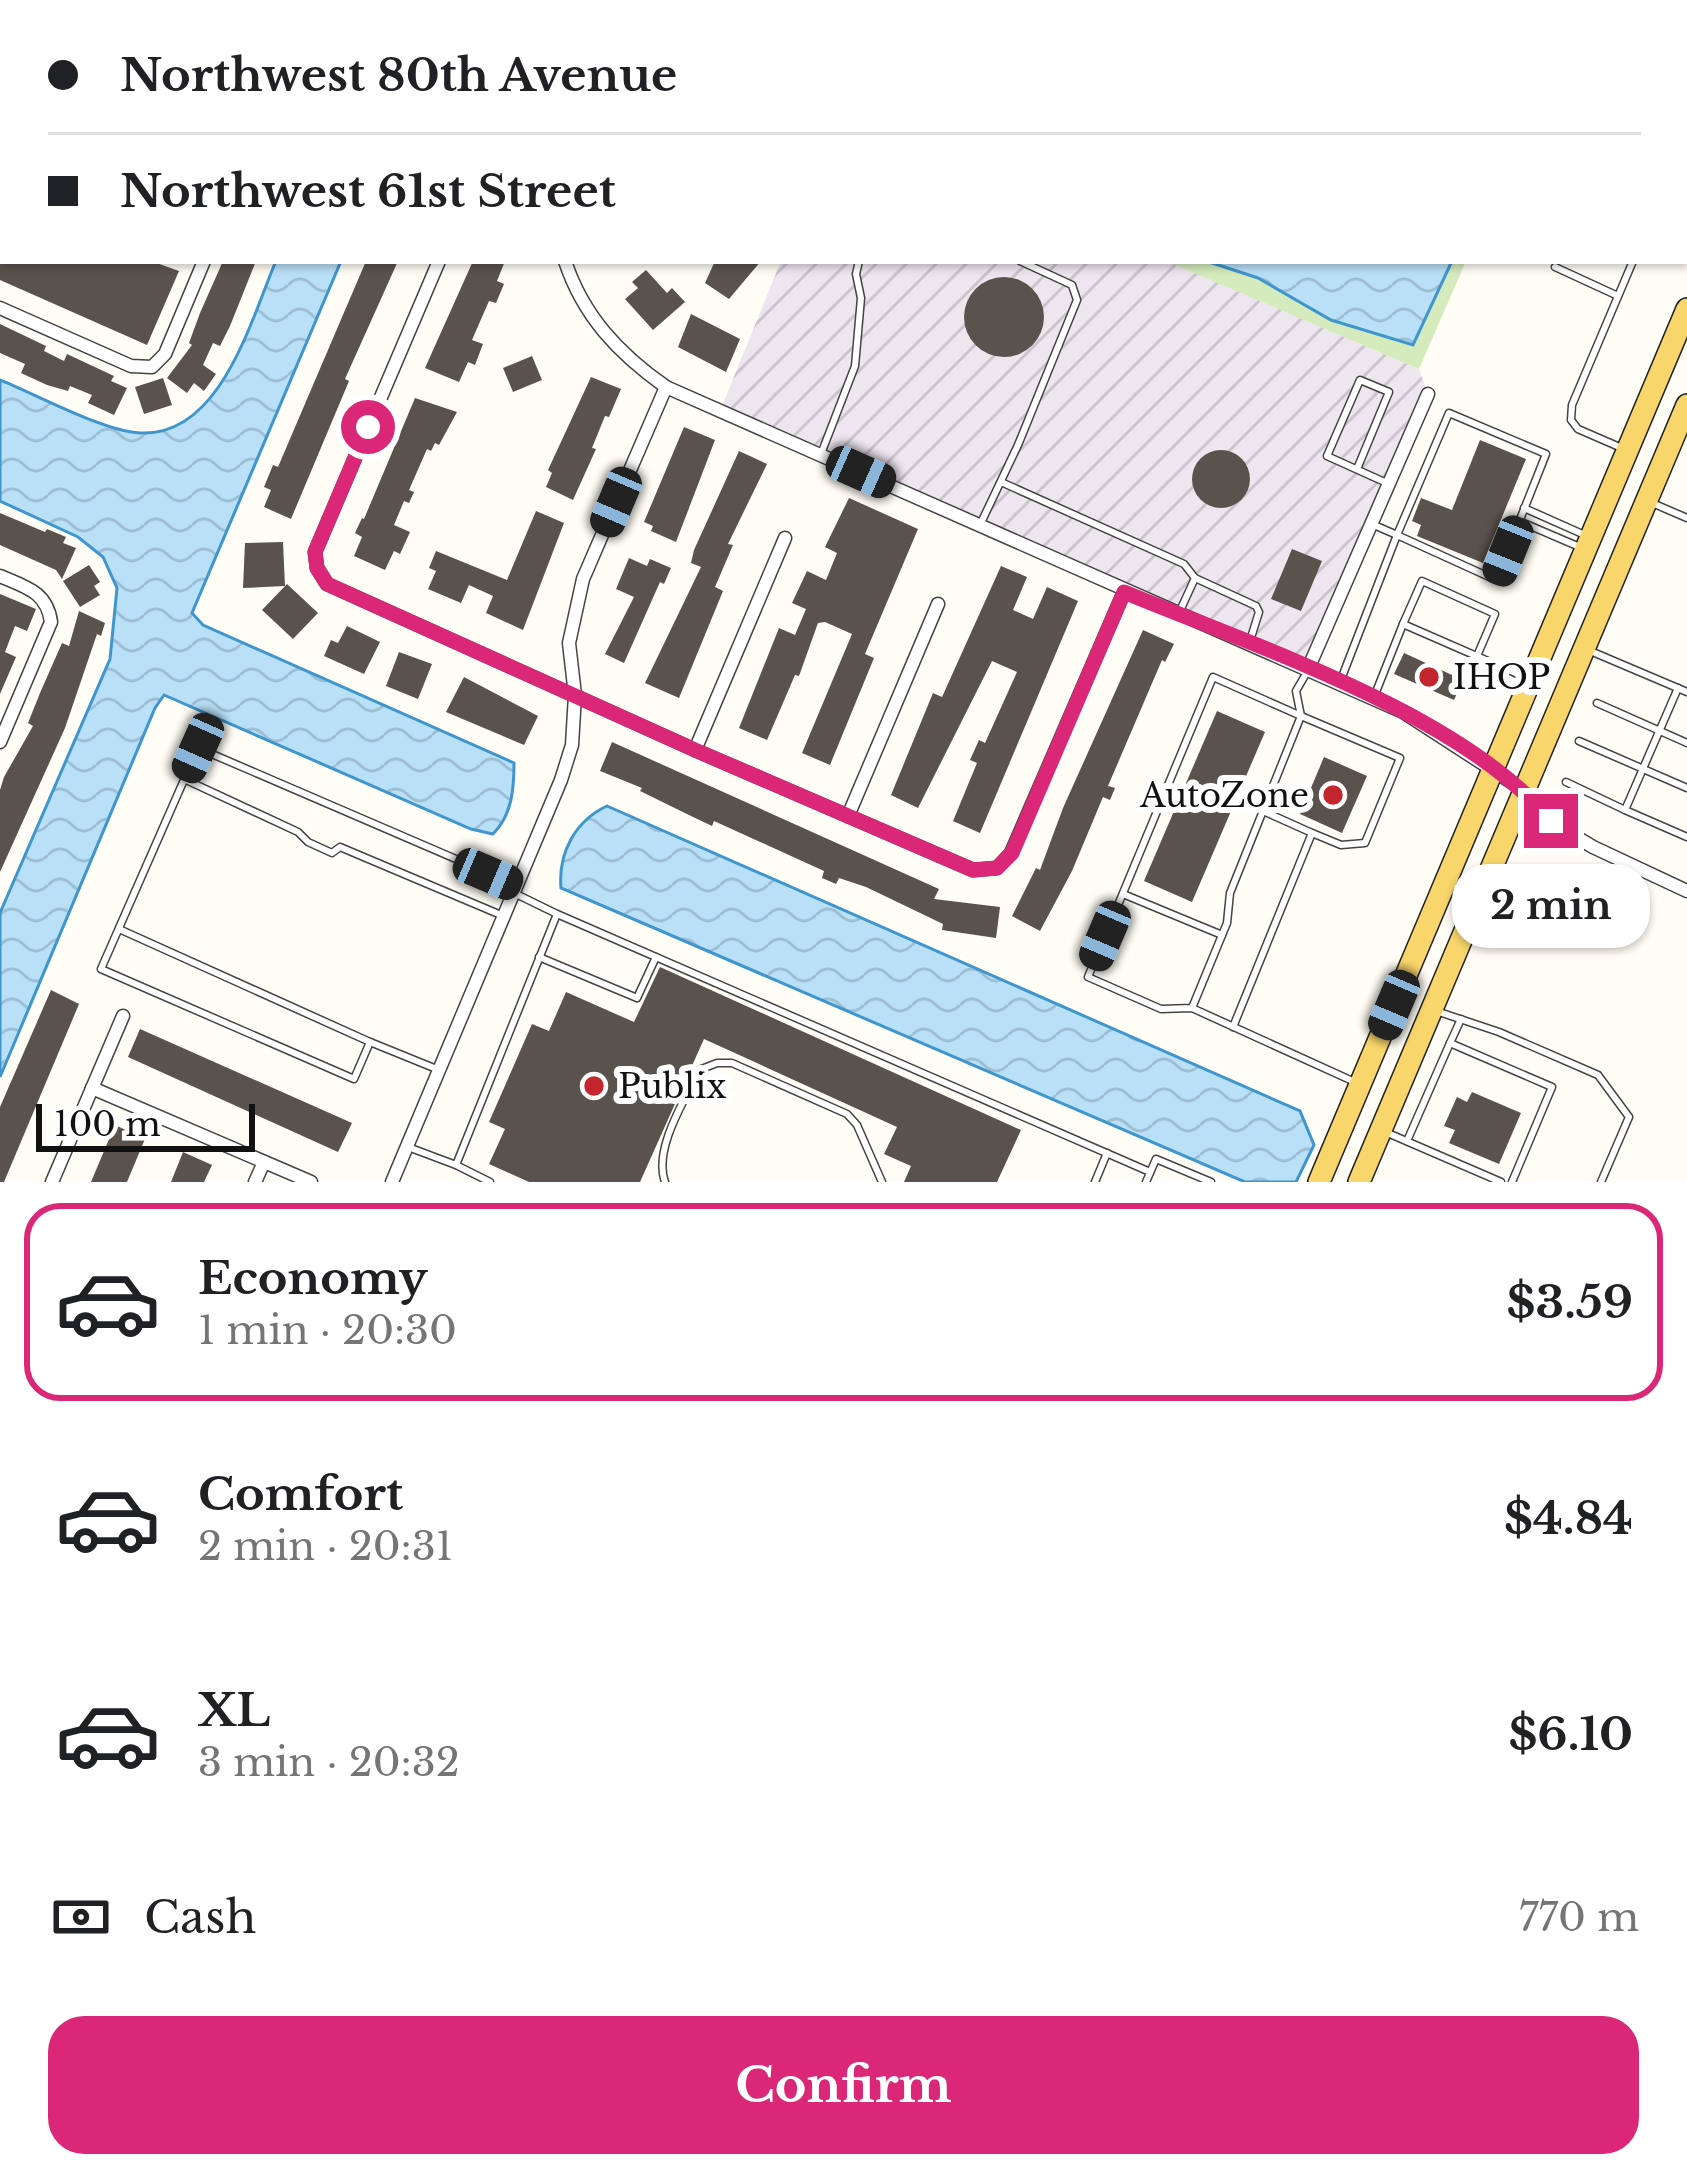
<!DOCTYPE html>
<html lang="en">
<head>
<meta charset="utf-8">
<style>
  body { margin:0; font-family:"Libre Baskerville",serif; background:#f2f2f2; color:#202124; height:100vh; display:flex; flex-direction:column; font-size:45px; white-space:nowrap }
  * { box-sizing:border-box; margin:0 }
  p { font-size:39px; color:#757577 }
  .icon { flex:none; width:66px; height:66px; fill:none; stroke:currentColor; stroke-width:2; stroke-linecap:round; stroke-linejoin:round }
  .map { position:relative; height:1182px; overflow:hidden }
  .details { display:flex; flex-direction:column; background:#fff; flex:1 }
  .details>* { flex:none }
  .hud { position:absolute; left:0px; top:0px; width:1689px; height:264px; box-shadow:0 3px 9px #0004; display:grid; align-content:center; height:264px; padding:0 48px; background:#fff }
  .scale { position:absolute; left:36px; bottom:30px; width:219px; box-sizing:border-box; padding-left:12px; border:6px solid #111; border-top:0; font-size:33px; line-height:42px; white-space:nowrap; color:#111; -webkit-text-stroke:9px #fff; paint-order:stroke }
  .end { position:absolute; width:54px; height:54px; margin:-27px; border:15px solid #db2777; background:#fff; box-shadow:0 0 0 6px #fff }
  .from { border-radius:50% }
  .bubble { position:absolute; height:84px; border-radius:36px; background:#fff; box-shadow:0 3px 9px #0004; font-size:39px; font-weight:800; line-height:84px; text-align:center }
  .car { position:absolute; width:36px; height:72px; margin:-36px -18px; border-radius:15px; box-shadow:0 0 9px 3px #0007; background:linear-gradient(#222 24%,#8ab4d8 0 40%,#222 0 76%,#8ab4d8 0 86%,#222 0) }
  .hud b { display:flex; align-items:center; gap:42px; height:114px; font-size:45px }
  .hud b+b { border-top:3px solid #e0e0e0 }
  .hud i { width:30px; height:30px; background:#202124 }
  ul { padding:21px 0 0; list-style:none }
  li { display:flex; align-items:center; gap:36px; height:198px; margin:0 24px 18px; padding:0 24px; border:6px solid transparent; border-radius:36px }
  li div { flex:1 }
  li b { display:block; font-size:45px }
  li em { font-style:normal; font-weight:800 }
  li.active { border-color:#db2777 }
  li>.icon { width:108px; height:108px; stroke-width:1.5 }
  .pay { display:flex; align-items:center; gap:30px; height:132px; padding:0 48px; font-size:45px }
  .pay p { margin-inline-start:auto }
  .action { display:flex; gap:24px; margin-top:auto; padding:24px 48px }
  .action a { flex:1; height:138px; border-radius:36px; background:#db2777; color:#fff; font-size:48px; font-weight:800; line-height:138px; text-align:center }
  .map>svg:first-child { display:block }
  .industrial { fill:url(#industrial-furrows) }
  .grass { fill:#d5ebbd }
  .water { fill:url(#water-waves); stroke:#3f96cf; stroke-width:3 }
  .building { fill:#5a524d }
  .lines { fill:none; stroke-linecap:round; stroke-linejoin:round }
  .lane-casing { stroke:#444; stroke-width:9 }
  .street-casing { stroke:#444; stroke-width:15 }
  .primary-casing { stroke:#222; stroke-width:24 }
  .lane { stroke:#fff; stroke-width:6 }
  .street { stroke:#fff; stroke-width:12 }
  .primary { stroke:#f9d66b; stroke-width:21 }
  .route { stroke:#db2777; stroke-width:15 }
  .poi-dot { fill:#c4262e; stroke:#fff; stroke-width:4.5 }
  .labels { text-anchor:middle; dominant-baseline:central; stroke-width:12; stroke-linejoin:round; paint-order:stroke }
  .poi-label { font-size:33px; fill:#111; stroke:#fff; text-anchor:start }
</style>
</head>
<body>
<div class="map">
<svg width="1687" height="1182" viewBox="0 0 1687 1182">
  <defs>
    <pattern id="industrial-furrows" width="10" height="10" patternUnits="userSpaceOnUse" patternTransform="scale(3)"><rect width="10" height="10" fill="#eee6ef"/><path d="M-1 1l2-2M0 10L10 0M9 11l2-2" fill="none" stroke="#cbc4cc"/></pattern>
    <pattern id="water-waves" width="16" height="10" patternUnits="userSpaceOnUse" patternTransform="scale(3)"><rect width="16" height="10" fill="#b9e0f7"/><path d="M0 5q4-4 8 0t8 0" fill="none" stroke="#9ebfd3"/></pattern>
  </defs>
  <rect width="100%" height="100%" fill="#fffdf5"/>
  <!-- industrial -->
  <polygon class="industrial" points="781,261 1167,261 1419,369 1428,394 1308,669 720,411"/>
  <!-- grass -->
  <polygon class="grass" points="1166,261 1466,261 1419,369"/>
  <!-- water -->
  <g class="water">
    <path d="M276,261H341L192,613L203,625L514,763C514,789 512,815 493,834L471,829L164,695L155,708L0,1077V913L110,659L117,588L103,557L78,537L0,501V380C37,395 103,431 140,433C221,437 251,319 276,261Z"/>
    <polygon points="1206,261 1452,261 1413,345 1331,320 1258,278"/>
    <path d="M607,806L1300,1111L1314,1145L1296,1182H1245L561,888C558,853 575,821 607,806Z"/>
  </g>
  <!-- building -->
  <g class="building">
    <polygon points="0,261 151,261 179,271 147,345 0,280"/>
    <polygon points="223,261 256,261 230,326 220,346 213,343 203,365 216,374 204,391 194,383 187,393 167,378 192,345 189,343 200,313"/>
    <polygon points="366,261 398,261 345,379 349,381 291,519 264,507 271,490 264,487 273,465 278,467"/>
    <polygon points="473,261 505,261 497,281 504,284 496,303 489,301 472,340 483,344 475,365 468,362 459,382 425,368"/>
    <polygon points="715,261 761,261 729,299 705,283"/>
    <polygon points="646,270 667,293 672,288 685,302 653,330 625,299 638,288 632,282"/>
    <circle cx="1004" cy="317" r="40"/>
    <polygon points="691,314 740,339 726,372 678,347"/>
    <polygon points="0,324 46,346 44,351 64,361 67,354 114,376 111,381 127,388 114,415 88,403 92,395 70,386 68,391 47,385 21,373 25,364 0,353"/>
    <polygon points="532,356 542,380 513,392 503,368"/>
    <polygon points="591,377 621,389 609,417 605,416 592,448 596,449 573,500 546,487 552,473 548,470"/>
    <polygon points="163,378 172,405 144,414 135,387"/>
    <polygon points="415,398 457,412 439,445 435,443 431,451 427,449 409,490 414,492 409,503 404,501 394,525 410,532 400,554 394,551 385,570 354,556 362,537 355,533 362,518 364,519"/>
    <polygon points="684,427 715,440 676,542 651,531 653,526 644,522"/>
    <polygon points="1480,440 1526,459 1483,563 1417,536 1421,525 1412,521 1421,498 1452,510"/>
    <circle cx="1221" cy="479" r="29"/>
    <polygon points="739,451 767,464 728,544 733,545 715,587 723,591 679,698 645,683 701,567 691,563 694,550"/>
    <polygon points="849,498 918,529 865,654 874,658 830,765 802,753 852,634 825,622 818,623 799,676 795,675 767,740 739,728 779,628 795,635 806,609 792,603 807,571 826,580 837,553 825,547"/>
    <polygon points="536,511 564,523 523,630 486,613 493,596 469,585 461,603 428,589 436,571 429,568 436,551 507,580"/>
    <polygon points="0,513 45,532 47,529 66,537 63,543 76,548 62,579 56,570 0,545"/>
    <polygon points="283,542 285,586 243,588 245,543"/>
    <polygon points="1292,549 1322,561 1301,611 1271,599"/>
    <polygon points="629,558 647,566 650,559 671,568 664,584 660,582 624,663 605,654 634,597 616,589"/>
    <polygon points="89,565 100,582 94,586 100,595 80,607 63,581"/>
    <polygon points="1001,566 1027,577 1013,610 1033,619 1047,587 1078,601 980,833 953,821 977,763 970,760 979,740 985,743 1017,672 992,661 918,808 891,795 933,693 942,697"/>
    <polygon points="287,584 318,613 293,639 262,610"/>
    <polygon points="0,594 36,609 27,631 15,626 5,652 16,657 0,694"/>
    <polygon points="79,611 105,623 101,636 97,634 65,728 0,872 0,790 4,777 33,726 28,723 40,693 62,643 69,646"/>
    <polygon points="347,626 380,642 364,674 324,656 331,640 338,643"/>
    <polygon points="1143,630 1174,644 1165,662 1162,660 1108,786 1115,788 1110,800 1103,797 1072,871 1040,931 1012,916 1036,868 1040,870 1063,808"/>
    <polygon points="399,652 432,664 418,699 386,686"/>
    <polygon points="1404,653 1463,680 1454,700 1394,674"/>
    <polygon points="464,677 538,716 524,745 446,712"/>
    <polygon points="1217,711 1265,732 1192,902 1144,881"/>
    <polygon points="612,742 939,889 934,899 1000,907 996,938 942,930 943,924 866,887 839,878 836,884 822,878 824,871 714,821 712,826 691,816 640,791 642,788 600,771"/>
    <polygon points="1324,757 1367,776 1342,833 1300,814"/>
    <polygon points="660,967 1021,1130 997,1182 904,1182 911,1166 884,1154 897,1127 704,1039 640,1182 529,1182 489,1164 505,1129 489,1122 532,1024 549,1031 566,992 634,1022"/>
    <polygon points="51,990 79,1004 4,1182 0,1182 0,1107"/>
    <polygon points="140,1029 352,1123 338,1152 128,1057"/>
    <polygon points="1472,1092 1521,1113 1499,1164 1449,1143 1455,1130 1444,1126 1457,1097 1467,1102"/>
    <polygon points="115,1125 145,1139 127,1182 91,1182"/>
    <polygon points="183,1152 212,1165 204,1182 171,1182"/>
  </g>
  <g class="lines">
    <!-- lane casing -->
    <g class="lane-casing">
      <g id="lane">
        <polyline points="355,3 356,0"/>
        <polyline points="1686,108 1687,109"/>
        <polyline points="1686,135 1687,132"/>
        <polyline points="1555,267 1618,296"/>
        <polyline points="1624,449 1578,429 1571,420 1572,405 1633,261"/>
        <polyline points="821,454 855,366 861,298 856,274 859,261"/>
        <polyline points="1357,469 1389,392 1360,380 1327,456 1389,484"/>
        <polyline points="1001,482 1184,564 1195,578 1256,606 1259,612 1249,644"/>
        <polyline points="1652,503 1687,518"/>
        <polyline points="1524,508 1587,536"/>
        <polyline points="1519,521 1582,548"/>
        <polyline points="980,525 1018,445 1077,300 1072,285 1020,261"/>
        <polyline points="1179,613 1195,578"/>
        <polyline points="1403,624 1422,581 1495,614 1477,656"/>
        <polyline points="1588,650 1687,692"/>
        <polyline points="1307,672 1296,691 1301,716 1400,758 1365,843 1341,845 1312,833"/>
        <polyline points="1340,682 1397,535 1496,580 1546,454 1449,413 1397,535 1374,525"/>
        <polyline points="1678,688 1625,810 1687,837"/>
        <polyline points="1374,697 1403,624 1527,678"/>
        <polyline points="1597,703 1687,743"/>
        <polyline points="1579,741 1687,788"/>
        <polyline points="184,779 298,832 308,842 332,853 340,847 501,915"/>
        <polyline points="1566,782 1625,810"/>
        <polyline points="1123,894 1222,935"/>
        <polyline points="557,914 1150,1172"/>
        <polyline points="119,929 370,1042"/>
        <polyline points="539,957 637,998 656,957"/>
        <polyline points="1192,1008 1161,1009 1088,977 1213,677 1301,716 1230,893 1227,923 1192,1008 1357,1083"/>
        <polyline points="1436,1011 1499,1032 1598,1075 1629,1117 1601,1182"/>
        <polyline points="1461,1019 1450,1043 1552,1087 1512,1182"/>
        <polyline points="1233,1027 1312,833 1263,811"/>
        <polyline points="439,1070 370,1042 354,1079 101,969 198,748 514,884"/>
        <polyline points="1383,1131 1501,1182"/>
        <polyline points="1407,1141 1450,1043"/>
        <polyline points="408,1147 456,1165 557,914 514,893"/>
        <polyline points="456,1165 490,1182"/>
        <path d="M665,1182C653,1149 685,1100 699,1070L717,1063H732L847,1114L857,1125L882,1182"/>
        <polyline points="1095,1182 1107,1153"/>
        <polyline points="1146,1182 1156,1159 1211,1182"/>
      </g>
    </g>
    <!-- street casing -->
    <g class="street-casing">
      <g id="street">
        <polyline points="249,0 256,3"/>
        <polyline points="0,47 3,48"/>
        <polyline points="0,176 3,178"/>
        <polyline points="439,261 315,552 317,568 327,584 695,750 973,870 997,868 1011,853 1124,592"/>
        <path d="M565,261C583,316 619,354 666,387L1403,712L1525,791L1551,822L1593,847L1687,891"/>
        <polyline points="0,308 131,366 152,367 165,354 204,261"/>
        <path d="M0,576C26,587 47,592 51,622L0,742"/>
        <polyline points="1308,669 1428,394"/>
        <polyline points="695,750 785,538"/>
        <polyline points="848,816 938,604"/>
        <polyline points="92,1088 311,1182"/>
        <polyline points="52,1182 123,1016"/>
        <polyline points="255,1182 264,1162"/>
        <polyline points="392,1182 561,780 572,745 575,695 569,643 583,579 666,387"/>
      </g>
    </g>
    <!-- primary casing -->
    <g class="primary-casing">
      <g id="primary">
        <polyline points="1319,1182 1687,309"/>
        <polyline points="1359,1182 1687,405"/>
      </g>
    </g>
    <!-- lane -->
    <use href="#lane" class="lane"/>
    <!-- street -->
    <use href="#street" class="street"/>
    <!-- primary -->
    <use href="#primary" class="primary"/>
  </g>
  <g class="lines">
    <!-- route -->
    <path class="route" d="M368,427L315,552L317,568L327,584L695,750L973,870L997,868L1012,853L1124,592C1254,646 1461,713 1551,821"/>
  </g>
  <!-- markers -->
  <g class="poi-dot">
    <circle cx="1429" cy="677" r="12"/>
    <circle cx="1333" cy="795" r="12"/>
    <circle cx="594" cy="1086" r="12"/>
  </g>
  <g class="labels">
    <!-- poi labels -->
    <g class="poi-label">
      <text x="1453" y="677">IHOP</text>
      <text x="1309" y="795" text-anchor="end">AutoZone</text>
      <text x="618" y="1086">Publix</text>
    </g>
  </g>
</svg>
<div class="scale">100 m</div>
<i class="end from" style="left:368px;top:427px"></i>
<i class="end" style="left:1551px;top:821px"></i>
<div class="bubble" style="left:1452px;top:864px;width:198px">2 min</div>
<i class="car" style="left:861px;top:472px;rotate:114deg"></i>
<i class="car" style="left:616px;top:502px;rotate:203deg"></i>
<i class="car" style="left:1508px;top:551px;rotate:202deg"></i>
<i class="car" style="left:198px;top:748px;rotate:204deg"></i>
<i class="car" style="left:488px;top:874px;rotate:113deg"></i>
<i class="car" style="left:1105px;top:936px;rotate:203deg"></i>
<i class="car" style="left:1394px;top:1005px;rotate:203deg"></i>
<div class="hud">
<b><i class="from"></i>Northwest 80th Avenue</b>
<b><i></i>Northwest 61st Street</b>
</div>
</div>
<section class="details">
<ul>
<li class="active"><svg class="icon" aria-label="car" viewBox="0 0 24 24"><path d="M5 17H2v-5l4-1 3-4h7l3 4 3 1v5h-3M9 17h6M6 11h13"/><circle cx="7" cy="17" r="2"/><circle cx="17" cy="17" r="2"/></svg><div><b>Economy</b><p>1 min · 20:30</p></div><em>$3.59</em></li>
<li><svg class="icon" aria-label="car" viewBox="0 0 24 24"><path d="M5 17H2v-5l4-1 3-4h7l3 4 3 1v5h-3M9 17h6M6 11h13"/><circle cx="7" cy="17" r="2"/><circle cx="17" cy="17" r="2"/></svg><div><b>Comfort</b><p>2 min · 20:31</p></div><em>$4.84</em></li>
<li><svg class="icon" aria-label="car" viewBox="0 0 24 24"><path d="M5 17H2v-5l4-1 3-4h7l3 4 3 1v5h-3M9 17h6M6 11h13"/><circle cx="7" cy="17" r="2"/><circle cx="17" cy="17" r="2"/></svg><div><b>XL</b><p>3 min · 20:32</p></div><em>$6.10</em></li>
</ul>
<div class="pay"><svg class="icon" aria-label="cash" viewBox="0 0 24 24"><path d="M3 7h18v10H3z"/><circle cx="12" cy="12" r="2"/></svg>Cash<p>770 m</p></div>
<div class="action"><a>Confirm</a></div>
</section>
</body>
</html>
